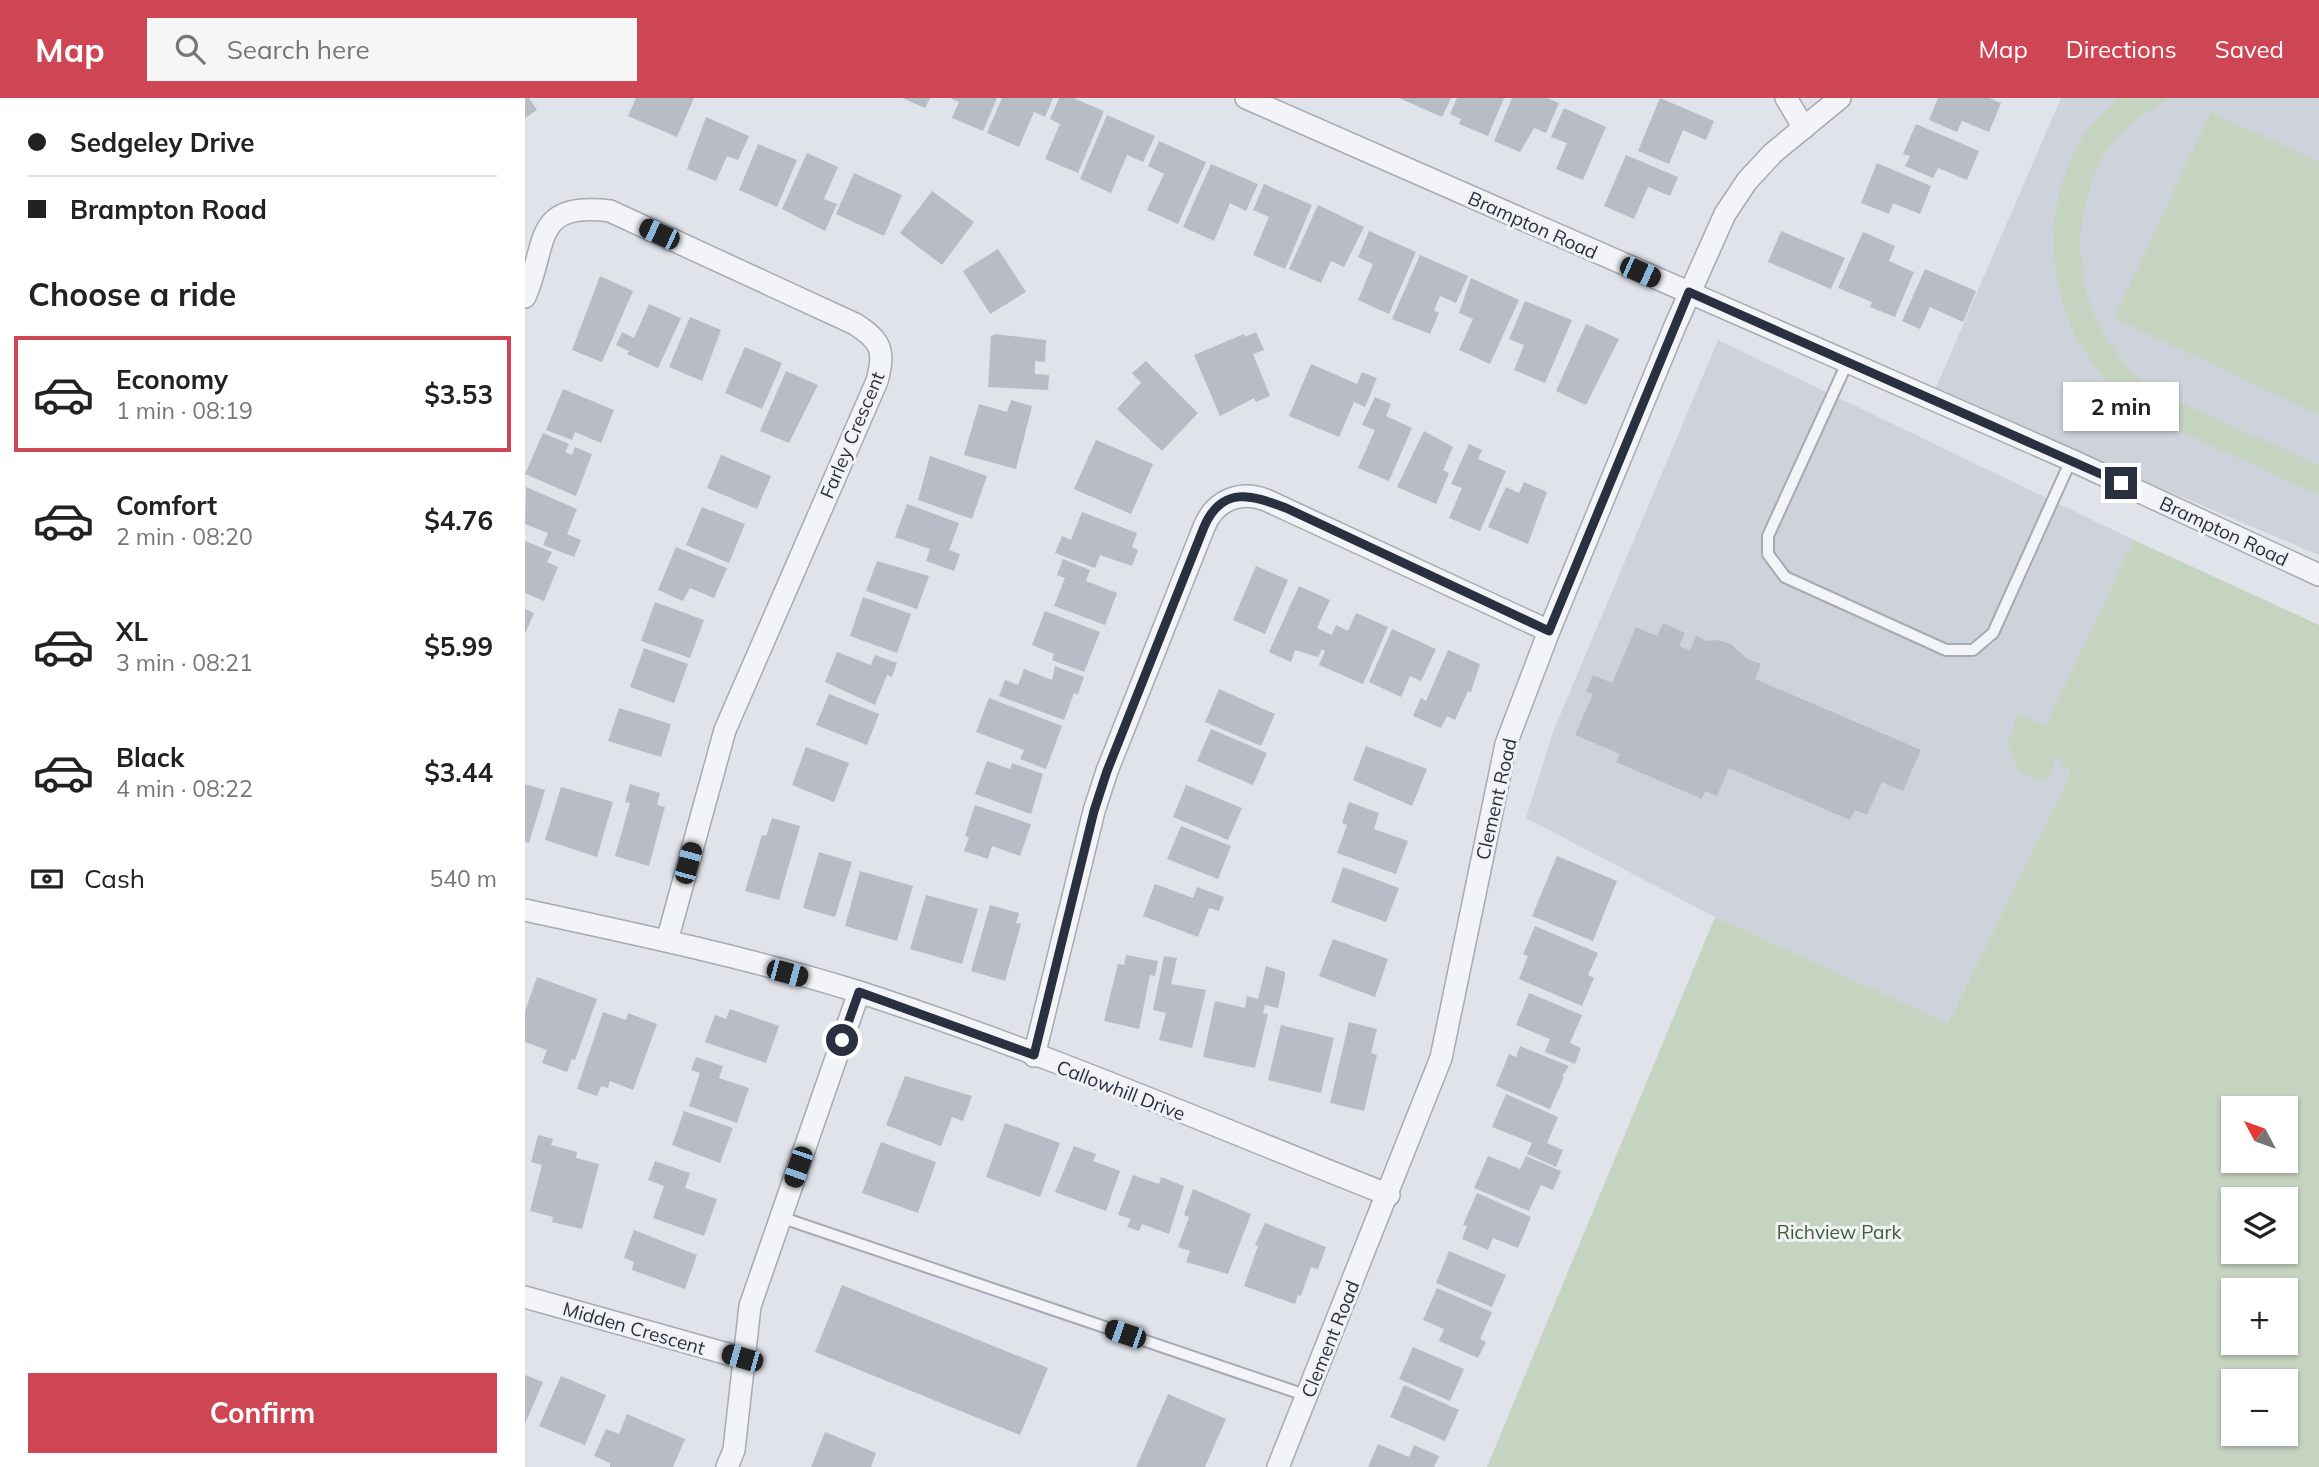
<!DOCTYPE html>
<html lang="en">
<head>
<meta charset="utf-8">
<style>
  body { margin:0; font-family:Mulish,sans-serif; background:#f6f6f6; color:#222; height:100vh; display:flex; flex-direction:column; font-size:26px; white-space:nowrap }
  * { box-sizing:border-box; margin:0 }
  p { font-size:23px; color:#767676 }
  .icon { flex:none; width:38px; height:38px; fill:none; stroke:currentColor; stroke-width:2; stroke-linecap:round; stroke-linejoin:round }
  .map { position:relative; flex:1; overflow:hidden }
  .sheet { display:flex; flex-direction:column; background:#fff; width:525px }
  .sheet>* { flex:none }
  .guide { display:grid; align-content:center; height:154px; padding:0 28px; background:#fff }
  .needle { width:46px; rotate:311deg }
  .controls { position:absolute; left:1696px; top:998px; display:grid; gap:14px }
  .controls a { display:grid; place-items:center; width:77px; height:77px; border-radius:0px; background:#fff; box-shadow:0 2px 5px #0004; font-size:35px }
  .end { position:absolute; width:32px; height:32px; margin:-16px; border:9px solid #293040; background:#fff; box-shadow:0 0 0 4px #fff }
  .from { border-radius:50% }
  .bubble { position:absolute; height:49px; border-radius:0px; background:#fff; box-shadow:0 2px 5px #0004; font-size:23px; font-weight:700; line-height:49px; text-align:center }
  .car { position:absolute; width:21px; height:42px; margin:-21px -10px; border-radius:9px; box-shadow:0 0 5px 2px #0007; background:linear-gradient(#222 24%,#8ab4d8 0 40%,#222 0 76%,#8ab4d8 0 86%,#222 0) }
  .guide b { display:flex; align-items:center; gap:24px; height:66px; font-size:26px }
  .guide b+b { border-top:2px solid #e0e0e0 }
  .guide i { width:18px; height:18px; background:#222 }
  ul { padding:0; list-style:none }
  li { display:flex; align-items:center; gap:21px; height:116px; margin:0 14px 10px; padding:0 14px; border:4px solid transparent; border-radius:0px }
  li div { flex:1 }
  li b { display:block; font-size:26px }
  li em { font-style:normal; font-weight:700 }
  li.selected { border-color:#ce4553 }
  li>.icon { width:63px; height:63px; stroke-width:1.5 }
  h2 { padding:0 28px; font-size:32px; line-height:84px }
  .pay { display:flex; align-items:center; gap:18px; height:77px; padding:0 28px; font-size:26px }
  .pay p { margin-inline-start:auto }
  .button { display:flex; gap:14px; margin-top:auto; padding:14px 28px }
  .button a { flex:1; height:80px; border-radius:0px; background:#ce4553; color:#fff; font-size:28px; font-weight:700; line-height:80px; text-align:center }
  header { display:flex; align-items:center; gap:42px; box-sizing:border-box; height:98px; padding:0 35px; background:#ce4553; color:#fff }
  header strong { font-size:33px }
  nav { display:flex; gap:38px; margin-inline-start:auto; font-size:24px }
  .search { width:490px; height:63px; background:#f6f6f6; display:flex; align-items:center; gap:18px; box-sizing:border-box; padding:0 24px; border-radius:0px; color:#767676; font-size:26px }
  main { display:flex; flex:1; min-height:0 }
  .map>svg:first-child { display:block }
  .built { fill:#ced2db }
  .green { fill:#c5d3c1; fill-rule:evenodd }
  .building { fill:#b7bcc6 }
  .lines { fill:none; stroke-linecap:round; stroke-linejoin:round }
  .lane-casing { stroke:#a5aab3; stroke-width:14 }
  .street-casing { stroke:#a5aab3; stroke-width:24 }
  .lane { stroke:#f3f4f7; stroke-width:10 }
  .street { stroke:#f3f4f7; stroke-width:21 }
  .route { stroke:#293040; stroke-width:9 }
  .labels { text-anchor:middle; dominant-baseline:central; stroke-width:6; stroke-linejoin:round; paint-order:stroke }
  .street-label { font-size:19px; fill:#293040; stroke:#f0f2f6 }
  .park-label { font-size:19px; fill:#3b5c36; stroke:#f0f2f6 }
</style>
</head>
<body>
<header>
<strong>Map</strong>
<div class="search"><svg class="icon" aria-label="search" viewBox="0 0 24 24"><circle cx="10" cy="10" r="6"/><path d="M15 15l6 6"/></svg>Search here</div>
<nav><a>Map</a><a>Directions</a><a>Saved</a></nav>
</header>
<main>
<section class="sheet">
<div class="guide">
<b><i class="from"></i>Sedgeley Drive</b>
<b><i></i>Brampton Road</b>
</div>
<h2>Choose a ride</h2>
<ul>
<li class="selected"><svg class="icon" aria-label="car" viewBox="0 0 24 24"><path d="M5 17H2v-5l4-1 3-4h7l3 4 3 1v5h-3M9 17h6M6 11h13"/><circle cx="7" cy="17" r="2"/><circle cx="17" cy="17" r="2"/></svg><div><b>Economy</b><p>1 min · 08:19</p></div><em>$3.53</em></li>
<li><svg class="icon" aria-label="car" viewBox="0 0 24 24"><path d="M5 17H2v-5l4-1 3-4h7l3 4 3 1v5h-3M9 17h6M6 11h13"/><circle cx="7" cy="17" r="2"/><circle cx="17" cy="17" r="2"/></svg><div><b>Comfort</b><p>2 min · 08:20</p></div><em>$4.76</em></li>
<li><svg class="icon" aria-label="car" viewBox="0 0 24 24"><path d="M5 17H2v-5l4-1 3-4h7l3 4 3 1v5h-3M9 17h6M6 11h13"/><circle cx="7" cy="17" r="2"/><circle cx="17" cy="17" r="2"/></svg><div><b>XL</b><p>3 min · 08:21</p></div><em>$5.99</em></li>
<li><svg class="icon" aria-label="car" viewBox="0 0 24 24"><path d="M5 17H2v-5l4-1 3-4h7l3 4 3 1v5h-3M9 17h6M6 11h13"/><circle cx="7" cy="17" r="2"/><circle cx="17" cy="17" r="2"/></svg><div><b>Black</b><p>4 min · 08:22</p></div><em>$3.44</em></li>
</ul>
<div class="pay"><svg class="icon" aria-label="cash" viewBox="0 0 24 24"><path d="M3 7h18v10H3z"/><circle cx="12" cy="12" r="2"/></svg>Cash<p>540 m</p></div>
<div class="button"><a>Confirm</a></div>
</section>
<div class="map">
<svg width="1794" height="1369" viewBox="0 0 1794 1369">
  <rect width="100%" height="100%" fill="#e0e3e9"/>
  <!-- built -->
  <g class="built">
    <polygon points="1536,0 1794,0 1794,457 1409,294"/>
    <polygon points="1193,242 1609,442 1516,640 1546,674 1423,925 1190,819 1001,720 1028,634"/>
  </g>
  <!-- green -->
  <g class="green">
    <path d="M1592,0H1644C1622,13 1602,27 1586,47C1575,60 1568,78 1563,95C1541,172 1568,252 1636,296L1794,367V397L1622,318C1532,259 1500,135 1557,40C1565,26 1581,13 1592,0Z"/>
    <polygon points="1686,14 1794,64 1794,317 1589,220"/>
    <path d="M1609,442L1794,527V1369H962L1190,819L1423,925L1546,674L1532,659L1521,685L1494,675L1482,645L1493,617L1521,627ZM1708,1010H1760V1062H1708ZM1708,1101H1760V1153H1708ZM1708,1192H1760V1244H1708ZM1708,1283H1760V1335H1708Z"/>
  </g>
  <!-- building -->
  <g class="building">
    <polygon points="0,0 4,0 12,12 0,20"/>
    <polygon points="111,0 169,0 152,39 103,18"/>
    <polygon points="377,0 405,0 400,10"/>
    <polygon points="425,0 472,0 458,33 427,20 434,4"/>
    <polygon points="477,0 528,0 520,19 509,14 494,49 462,35"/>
    <polygon points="534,0 548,0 579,13 553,75 520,61 535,26 525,21"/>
    <polygon points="874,0 926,0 917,19"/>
    <polygon points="932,0 979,0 963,38 934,26 936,21 925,16"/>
    <polygon points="987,0 1022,0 1034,5 1021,35 1009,30 995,54 969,43"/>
    <polygon points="1135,0 1189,23 1181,42 1158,32 1144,66 1113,53"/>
    <polygon points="1413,0 1464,0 1476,5 1464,34 1437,23 1432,34 1404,22"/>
    <polygon points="1039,10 1081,29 1058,82 1031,71 1042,45 1026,39"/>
    <polygon points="582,17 630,38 618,64 602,57 586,95 555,81"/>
    <polygon points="181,19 224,38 213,62 202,58 191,83 162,71"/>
    <polygon points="1391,26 1454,53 1442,82 1413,70 1408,80 1380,68 1385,58 1378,56"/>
    <polygon points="634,43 681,64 653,126 622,112 639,76 623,68"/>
    <polygon points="233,46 272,62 252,109 214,92"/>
    <polygon points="282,55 313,69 299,101 312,106 300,133 257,111"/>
    <polygon points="1101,57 1153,79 1145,98 1123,89 1109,121 1079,108"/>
    <polygon points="1352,65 1406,88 1395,116 1368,105 1364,116 1336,105"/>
    <polygon points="686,66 733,86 721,113 705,105 689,143 658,129"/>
    <polygon points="329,75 377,97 359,138 311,116"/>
    <polygon points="739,86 787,107 760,171 728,157 744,119 728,112"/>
    <polygon points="407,93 449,124 417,167 375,135"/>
    <polygon points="793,107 839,129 819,169 806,163 796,185 764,171"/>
    <polygon points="844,133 891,154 864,216 833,202 848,166 833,159"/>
    <polygon points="1256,133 1320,160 1306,191 1243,164"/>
    <polygon points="1338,134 1370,148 1364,163 1389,174 1370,219 1345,209 1347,204 1313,190"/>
    <polygon points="473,151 501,194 465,216 438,173"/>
    <polygon points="895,157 943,178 931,205 915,198 909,212 914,215 905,236 867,221"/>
    <polygon points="1400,171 1451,193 1438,224 1405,209 1395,231 1377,223"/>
    <polygon points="75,178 108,193 77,264 47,252"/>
    <polygon points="946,180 994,202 965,266 934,252 948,221 934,215"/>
    <polygon points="1000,203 1047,222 1020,285 989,272 999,247 984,241"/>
    <polygon points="124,206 156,220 133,270 102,256 104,253 91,247 97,234 109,240"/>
    <polygon points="165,219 196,232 177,283 144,269"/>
    <polygon points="1061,226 1094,241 1061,307 1031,293"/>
    <polygon points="731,234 739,252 728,256 745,298 731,304 729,300 695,318 669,257 719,236 720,239"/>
    <polygon points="470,236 521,242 520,264 510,263 510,276 524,277 523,292 463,289 466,238"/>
    <polygon points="220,249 257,265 237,311 200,295"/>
    <polygon points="621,263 673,315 637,353 592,311 616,285 607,275"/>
    <polygon points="786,266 832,286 837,274 852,280 840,309 829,304 814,339 764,318"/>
    <polygon points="261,273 293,287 264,345 235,333"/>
    <polygon points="38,291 89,312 76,345 50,334 47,342 21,332"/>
    <polygon points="850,299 866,306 861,318 887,330 864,383 833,370 850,332 837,327"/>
    <polygon points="486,302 507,308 491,371 439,357 454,306 482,314"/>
    <polygon points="899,333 928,349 918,372 924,375 911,406 872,389"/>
    <polygon points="18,335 44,346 40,354 47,357 50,349 67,356 51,398 0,376"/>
    <polygon points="571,342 628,366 606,416 549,391"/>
    <polygon points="944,346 957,352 953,361 981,373 955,433 924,420 937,390 926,386"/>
    <polygon points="196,357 246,378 232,411 182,390"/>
    <polygon points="405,358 462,378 447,421 393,402"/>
    <polygon points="999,384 1022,394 1003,446 963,429 981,389 994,395"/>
    <polygon points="1,389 52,411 42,436 56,442 49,459 18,447 23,435 0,426"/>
    <polygon points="382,406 434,425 424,452 435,456 429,473 401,463 405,451 370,439"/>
    <polygon points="177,409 220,426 204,465 161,447"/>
    <polygon points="557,414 612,435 607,449 613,452 607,468 575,457 570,470 530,455 537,438 546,442"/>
    <polygon points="0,443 27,454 22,464 33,469 19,503 0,495"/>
    <polygon points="151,449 202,470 189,500 165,490 158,503 133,492"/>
    <polygon points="538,461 565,472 561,483 592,495 580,527 529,508 540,480 532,477"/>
    <polygon points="352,463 404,478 392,511 341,493"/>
    <polygon points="731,468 763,482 740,536 708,522"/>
    <polygon points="774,488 805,502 792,530 807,537 811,527 823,533 831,515 863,529 838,586 794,567 800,553 797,551 793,559 770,552 766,564 744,554"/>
    <polygon points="338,499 386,516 372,555 325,538"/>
    <polygon points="130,504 179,522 165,560 116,543"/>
    <polygon points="0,511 9,515 0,536"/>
    <polygon points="520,513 575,534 559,574 527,562 529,556 507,547"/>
    <polygon points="1138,525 1160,535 1154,548 1165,552 1171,538 1182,543 1193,542 1206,546 1221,560 1236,566 1230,581 1396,652 1378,693 1357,684 1342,717 1330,712 1325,722 1204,670 1192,698 1180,693 1177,701 1091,664 1095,656 1050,637 1068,596 1061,593 1068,577 1087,585 1111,529 1132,538"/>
    <polygon points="867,531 911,551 896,583 885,578 876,599 844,584"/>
    <polygon points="119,550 163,566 149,605 105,589"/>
    <polygon points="923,552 955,566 946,594 943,593 930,622 922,618 916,630 888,618 896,600 901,603"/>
    <polygon points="312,554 346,567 350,557 372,565 367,579 362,577 350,607 300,584"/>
    <polygon points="530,568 559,579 553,596 549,595 539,622 474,598 480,582 493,587 499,571 527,582"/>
    <polygon points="694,591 750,616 736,648 680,624"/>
    <polygon points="304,596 354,616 342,647 291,627"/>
    <polygon points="464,600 537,628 521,671 495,661 499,652 451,634"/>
    <polygon points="94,610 146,626 136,659 83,643"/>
    <polygon points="686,631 742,655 728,687 672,663"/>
    <polygon points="841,648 902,671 887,708 828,682"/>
    <polygon points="281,649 324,665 309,704 267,687"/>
    <polygon points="462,663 485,671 487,665 518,676 506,716 450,696"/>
    <polygon points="0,686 20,692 4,745 0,744"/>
    <polygon points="105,686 135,695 132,707 140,709 124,768 90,758 105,705 100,704"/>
    <polygon points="661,687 717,710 703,742 648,719"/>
    <polygon points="36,689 88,704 72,759 20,742"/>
    <polygon points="824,704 854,715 849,731 883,743 871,776 812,755 822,727 817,725"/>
    <polygon points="450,707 506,726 495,758 467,748 463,761 439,753 444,739 440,738"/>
    <polygon points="247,720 275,728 254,802 220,793 237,737 241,738"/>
    <polygon points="656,728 706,748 693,781 642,761"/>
    <polygon points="294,754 327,764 310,819 278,810"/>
    <polygon points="1032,758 1092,783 1068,843 1007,818"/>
    <polygon points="818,769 874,790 861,824 806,804"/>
    <polygon points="335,773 388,788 372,843 320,828"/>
    <polygon points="630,786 668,800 672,789 699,799 694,813 684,810 673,839 618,818"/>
    <polygon points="401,797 453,811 437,866 385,851"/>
    <polygon points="465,807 494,815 491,825 496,826 480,883 446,873"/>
    <polygon points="1010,828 1073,855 1063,877 1069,880 1057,908 994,881 1003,858 998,856"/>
    <polygon points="808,841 863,861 850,899 794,878"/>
    <polygon points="601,857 633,863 630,878 625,877 614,931 579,923 593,866 599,867"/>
    <polygon points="639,858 652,860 646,886 681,892 667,950 634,942 641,915 628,912"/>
    <polygon points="741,868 760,874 760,879 753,910 740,907 738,915 743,916 730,970 678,959 690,903 720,910 722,898 733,901"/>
    <polygon points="12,879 72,901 50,962 47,961 42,974 17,965 22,952 0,944 0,913"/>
    <polygon points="1004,895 1057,917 1045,945 1056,950 1050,966 1020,954 1025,941 991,927"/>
    <polygon points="205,911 254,928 241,965 180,944 190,917 201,921"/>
    <polygon points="78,914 101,922 103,915 132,926 108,992 85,983 83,990 76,988 72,998 52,991"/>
    <polygon points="824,924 852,931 846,955 852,957 839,1013 805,1005"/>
    <polygon points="756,927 809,940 796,995 743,982"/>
    <polygon points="995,948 1044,968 1037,978 1039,979 1025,1011 971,988 984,956 991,959"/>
    <polygon points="171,959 198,968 194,980 224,990 212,1025 164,1008 175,975 166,972"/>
    <polygon points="380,978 447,998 438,1023 427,1019 416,1048 361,1027"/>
    <polygon points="981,996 1033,1019 1022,1045 1038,1052 1031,1069 1002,1056 1007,1045 967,1029"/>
    <polygon points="159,1013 208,1030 195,1065 147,1047"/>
    <polygon points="480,1025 535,1045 515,1099 461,1079"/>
    <polygon points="13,1037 28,1041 26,1047 52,1054 51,1060 74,1066 57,1131 27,1124 28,1119 5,1113 17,1067 6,1064"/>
    <polygon points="356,1044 411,1064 393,1115 337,1095"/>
    <polygon points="549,1048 571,1056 568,1063 595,1073 581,1113 530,1094"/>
    <polygon points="963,1058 995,1071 1001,1058 1036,1073 1028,1092 1016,1087 1004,1113 949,1090"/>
    <polygon points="130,1063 165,1075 160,1090 192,1101 179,1138 128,1120 139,1088 123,1082"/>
    <polygon points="608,1077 634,1086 636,1079 659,1088 644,1136 617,1126 614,1133 602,1129 606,1121 593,1117"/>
    <polygon points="668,1091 726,1116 703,1176 661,1164 665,1153 653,1149 664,1119 659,1117"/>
    <polygon points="952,1095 1006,1119 993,1150 968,1140 963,1152 937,1141 942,1128 938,1127"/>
    <polygon points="740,1125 801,1149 793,1171 786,1169 776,1198 773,1197 770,1206 719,1188 733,1148 730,1147"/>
    <polygon points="109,1132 172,1157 160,1191 107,1172 109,1164 99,1160"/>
    <polygon points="924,1153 981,1177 967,1209 911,1185"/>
    <polygon points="317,1187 523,1270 495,1337 290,1254"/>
    <polygon points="912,1190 967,1214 955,1241 961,1244 953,1260 914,1243 919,1231 898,1222"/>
    <polygon points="888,1249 939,1271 925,1303 874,1281"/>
    <polygon points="0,1277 18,1284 0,1326"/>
    <polygon points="36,1278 81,1297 60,1347 14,1328"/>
    <polygon points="879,1287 934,1312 920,1343 865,1319"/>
    <polygon points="643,1296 701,1321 680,1369 611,1369"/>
    <polygon points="102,1316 160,1341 148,1369 85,1369 85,1365 69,1358 81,1331 94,1336"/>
    <polygon points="300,1334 351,1355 346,1369 286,1369"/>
    <polygon points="853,1346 884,1359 889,1347 914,1358 909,1369 843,1369"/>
  </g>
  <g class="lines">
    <!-- lane casing -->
    <g class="lane-casing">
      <g id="lane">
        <polyline points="1323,263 1243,438 1243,456 1260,479 1421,552 1448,552 1468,535 1546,362"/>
        <polyline points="255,1119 783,1298"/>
      </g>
    </g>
    <!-- street casing -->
    <g class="street-casing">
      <g id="street">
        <polyline points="721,0 1546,362 1794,477"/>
        <polyline points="1261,0 1279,30"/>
        <path d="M0,199C23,147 6,103 85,113L330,226C357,243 360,253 352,283L200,632L142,843"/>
        <path d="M0,812C112,836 225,860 334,894C514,952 689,1028 864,1097"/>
        <path d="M509,958L569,713L582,673L679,429C690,402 715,392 741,402L1024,533"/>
        <polyline points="0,1199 217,1260"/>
        <polyline points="202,1369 209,1352 225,1208 334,894"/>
        <polyline points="753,1369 916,960 981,646 1024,533 1150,228 1200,116 1222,83 1248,55 1315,0"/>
      </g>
    </g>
    <!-- lane -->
    <use href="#lane" class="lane"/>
    <!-- street -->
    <use href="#street" class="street"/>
  </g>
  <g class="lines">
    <!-- route -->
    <path class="route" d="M317,942L334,894L509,957L569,713L582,673L679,429C697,387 727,397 761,410L1024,533L1164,194L1596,385"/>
  </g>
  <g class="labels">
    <!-- street labels -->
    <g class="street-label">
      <text transform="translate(1008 127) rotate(24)">Brampton Road</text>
      <text transform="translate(327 337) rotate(-67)">Farley Crescent</text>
      <text transform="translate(1699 433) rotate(25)">Brampton Road</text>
      <text transform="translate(971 701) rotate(-77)">Clement Road</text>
      <text transform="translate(596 992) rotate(21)">Callowhill Drive</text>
      <text transform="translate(109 1230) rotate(16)">Midden Crescent</text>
      <text transform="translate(805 1241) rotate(-68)">Clement Road</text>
    </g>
    <!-- park labels -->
    <g class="park-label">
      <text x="1314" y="1134">Richview Park</text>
    </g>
  </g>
</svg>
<div class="controls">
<a><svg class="needle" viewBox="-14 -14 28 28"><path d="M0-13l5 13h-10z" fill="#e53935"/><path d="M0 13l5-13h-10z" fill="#767676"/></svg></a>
<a><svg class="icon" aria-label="layers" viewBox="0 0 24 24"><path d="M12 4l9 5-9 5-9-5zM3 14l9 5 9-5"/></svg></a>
<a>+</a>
<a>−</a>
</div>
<i class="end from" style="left:317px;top:942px"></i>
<i class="end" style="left:1596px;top:385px"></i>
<div class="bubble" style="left:1538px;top:284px;width:116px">2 min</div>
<i class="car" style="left:134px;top:136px;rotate:295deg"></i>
<i class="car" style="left:1115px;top:174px;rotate:114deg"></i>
<i class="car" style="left:163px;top:765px;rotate:15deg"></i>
<i class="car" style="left:262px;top:875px;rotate:105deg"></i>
<i class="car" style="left:273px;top:1069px;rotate:199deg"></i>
<i class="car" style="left:600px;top:1236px;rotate:289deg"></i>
<i class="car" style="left:217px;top:1260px;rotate:286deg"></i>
</div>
</main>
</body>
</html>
